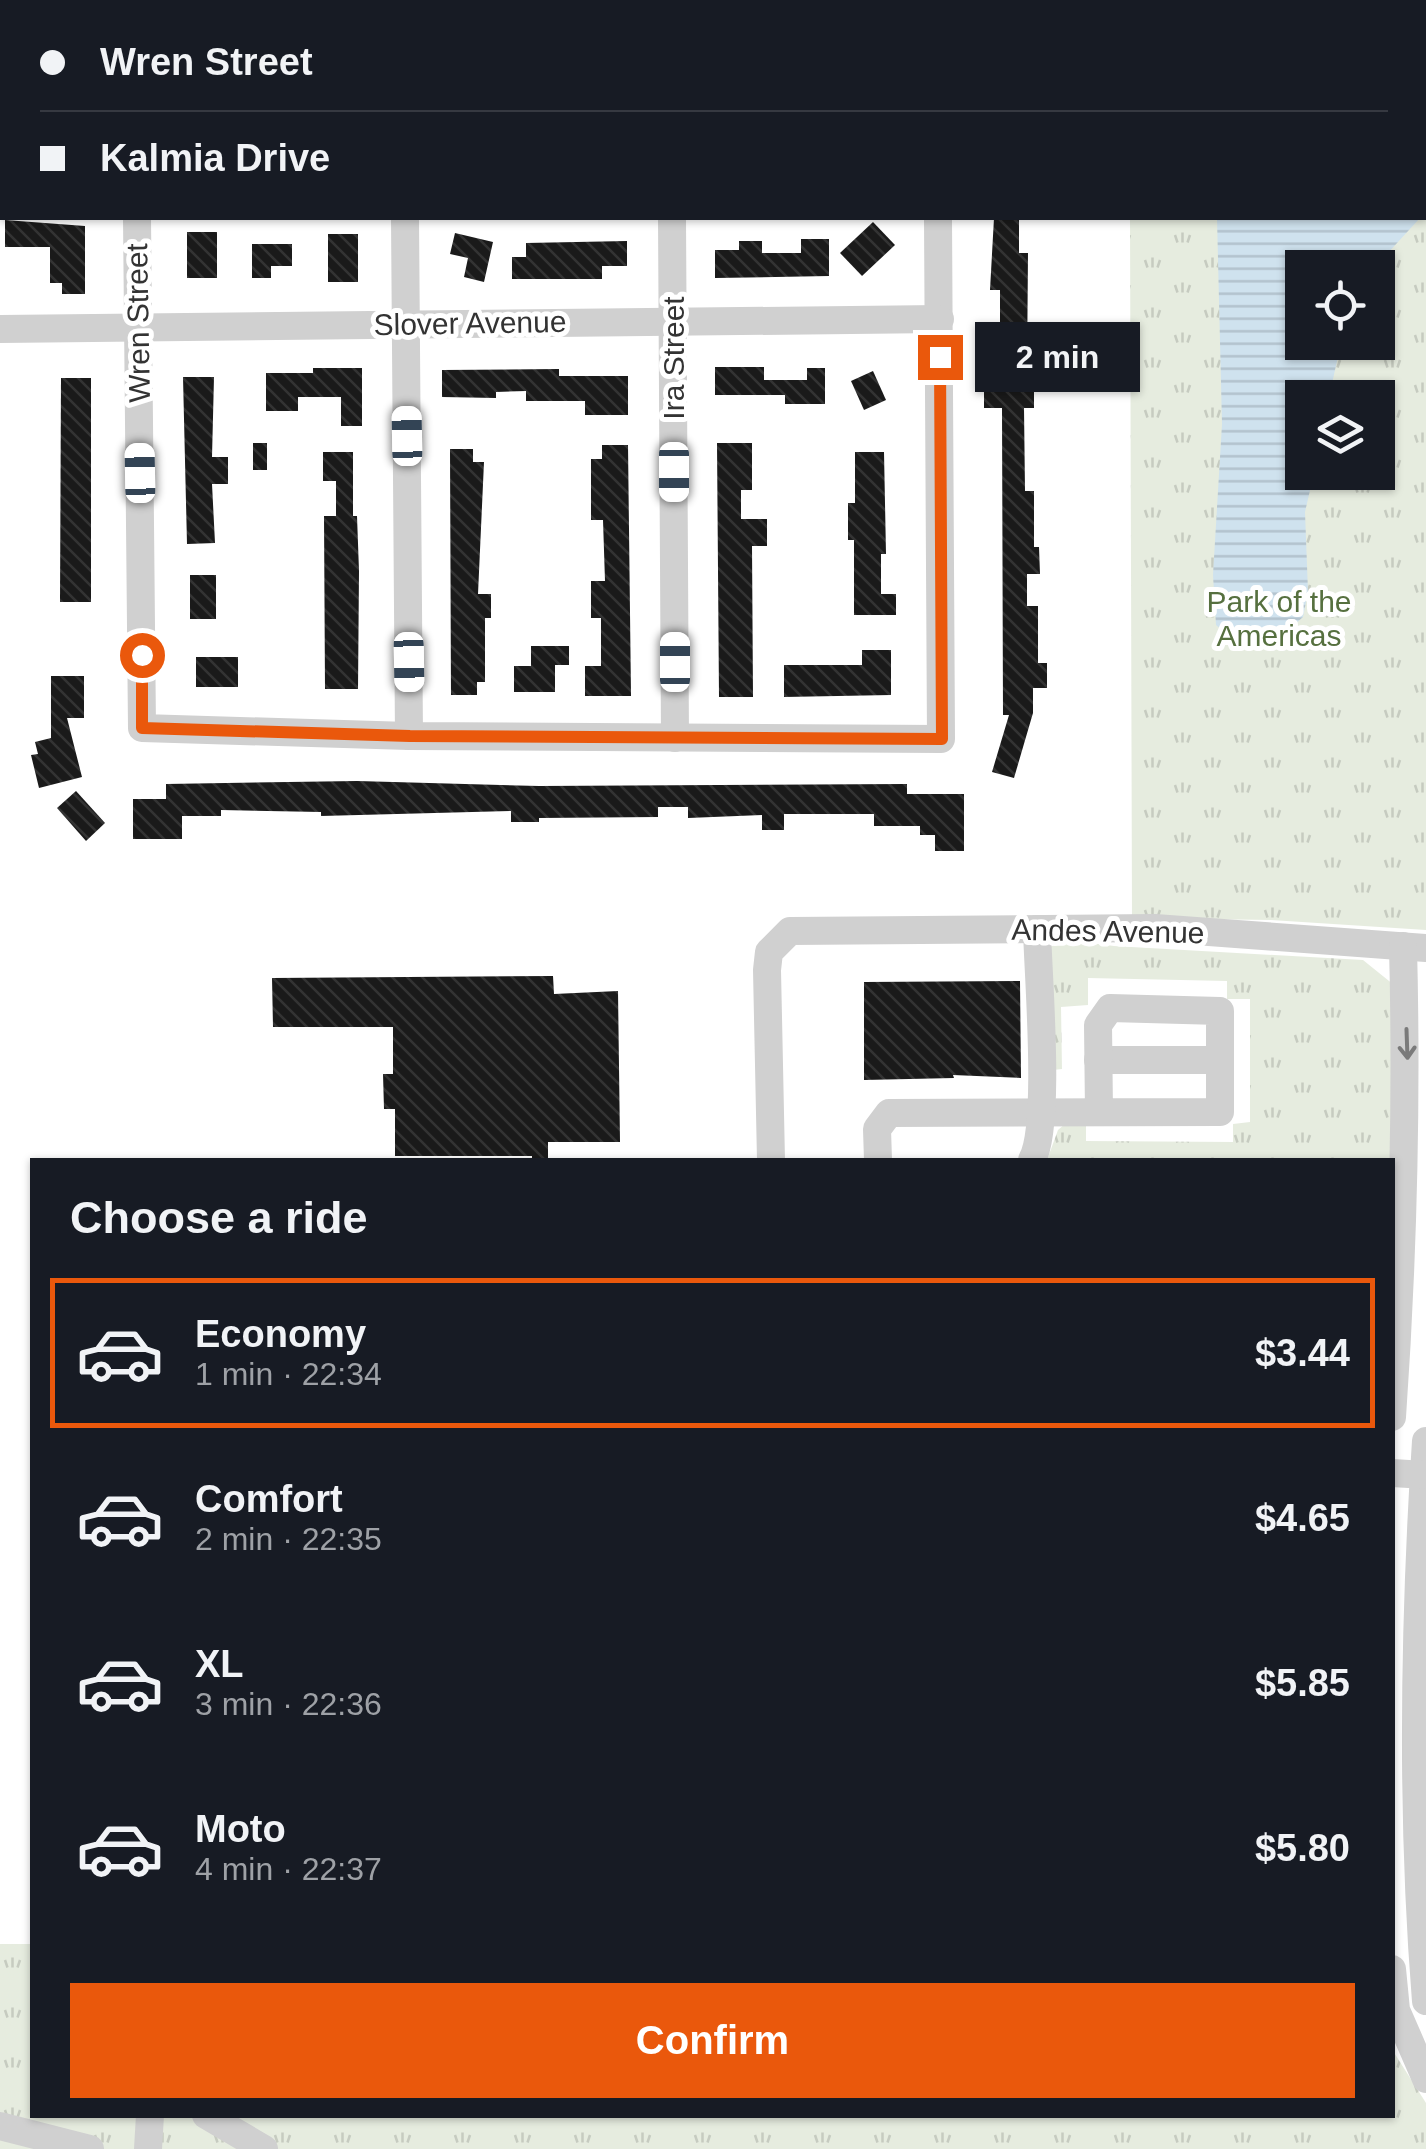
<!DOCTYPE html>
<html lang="en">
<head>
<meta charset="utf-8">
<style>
  body { margin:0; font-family:Arial,sans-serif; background:#20242c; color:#f1f3f6; height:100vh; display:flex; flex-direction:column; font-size:38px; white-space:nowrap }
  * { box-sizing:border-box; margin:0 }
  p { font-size:32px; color:#9ea1a6 }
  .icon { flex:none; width:55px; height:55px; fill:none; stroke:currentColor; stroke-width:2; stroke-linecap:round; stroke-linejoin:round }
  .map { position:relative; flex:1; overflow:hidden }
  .details { position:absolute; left:30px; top:1158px; width:1365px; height:960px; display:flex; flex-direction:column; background:#171b24; border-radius:0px; box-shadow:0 2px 8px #0004 }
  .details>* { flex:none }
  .guide { position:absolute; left:0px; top:0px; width:1428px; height:220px; box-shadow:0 2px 8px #0004; display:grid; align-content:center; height:220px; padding:0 40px; background:#171b24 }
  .buttons { position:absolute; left:1285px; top:250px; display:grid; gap:20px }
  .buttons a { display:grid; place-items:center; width:110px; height:110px; border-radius:0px; background:#171b24; box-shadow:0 2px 8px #0004; font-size:50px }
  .end { position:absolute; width:45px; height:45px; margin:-22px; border:12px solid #ea580c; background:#fff; box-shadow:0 0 0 5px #fff }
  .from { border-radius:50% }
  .bubble { position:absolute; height:70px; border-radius:0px; background:#171b24; box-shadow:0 2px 8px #0004; font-size:32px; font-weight:700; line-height:70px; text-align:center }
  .car { position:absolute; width:30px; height:60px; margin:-30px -15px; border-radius:12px; box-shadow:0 0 8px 2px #0007; background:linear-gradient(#fff 24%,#345 0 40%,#fff 0 76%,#345 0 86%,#fff 0) }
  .guide b { display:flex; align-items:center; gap:35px; height:95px; font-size:38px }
  .guide b+b { border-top:2px solid #363941 }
  .guide i { width:25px; height:25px; background:#f1f3f6 }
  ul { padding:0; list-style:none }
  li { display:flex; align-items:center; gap:30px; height:150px; margin:0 20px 15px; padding:0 20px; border:5px solid transparent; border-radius:0px }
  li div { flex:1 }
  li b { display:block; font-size:38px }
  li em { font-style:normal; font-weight:700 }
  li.active { border-color:#ea580c }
  li>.icon { width:90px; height:90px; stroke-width:1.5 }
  h2 { padding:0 40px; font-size:45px; line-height:120px }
  .cta { display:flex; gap:20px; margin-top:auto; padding:20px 40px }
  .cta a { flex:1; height:115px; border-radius:0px; background:#ea580c; color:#fff; font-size:40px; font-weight:700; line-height:115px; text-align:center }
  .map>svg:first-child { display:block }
  .grass { fill:url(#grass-tufts); fill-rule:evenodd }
  .water { fill:url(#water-rules) }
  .building { fill:url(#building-back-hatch) }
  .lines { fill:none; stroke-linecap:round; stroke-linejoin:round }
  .minor { stroke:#d0d0d0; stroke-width:28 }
  .oneway { stroke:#7a7a7a }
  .route { stroke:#ea580c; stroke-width:12 }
  .labels { text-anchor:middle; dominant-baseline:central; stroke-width:10; stroke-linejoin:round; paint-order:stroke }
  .street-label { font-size:30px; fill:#333; stroke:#fff }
  .park-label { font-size:30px; fill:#56703f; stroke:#fff }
</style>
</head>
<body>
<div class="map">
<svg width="1426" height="2149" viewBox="0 0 1426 2149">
  <defs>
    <pattern id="grass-tufts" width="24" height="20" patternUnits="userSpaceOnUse" patternTransform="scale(2.5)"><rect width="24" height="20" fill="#e6ecdf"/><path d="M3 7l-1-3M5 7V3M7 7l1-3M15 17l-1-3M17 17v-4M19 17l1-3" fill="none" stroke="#c6cbc0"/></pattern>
    <pattern id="water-rules" width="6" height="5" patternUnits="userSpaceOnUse" patternTransform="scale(2.5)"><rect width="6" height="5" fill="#cfe2ee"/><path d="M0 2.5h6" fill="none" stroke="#b2c2cd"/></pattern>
    <pattern id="building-back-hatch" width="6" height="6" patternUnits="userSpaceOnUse" patternTransform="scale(2.5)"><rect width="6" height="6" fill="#1a1a1a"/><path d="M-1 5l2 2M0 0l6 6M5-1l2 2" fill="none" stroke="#333"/></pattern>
  </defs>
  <rect width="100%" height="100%" fill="#fff"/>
  <!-- grass -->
  <g class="grass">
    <path d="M1130,0H1426V930L1271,920L1132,918L1130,218H1425V2ZM1302,268H1378V342H1302ZM1302,398H1378V472H1302Z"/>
    <polygon points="1061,939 1114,946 1363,960 1394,985 1392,1160 1047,1160 1058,1130 1066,1123 1086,1125 1086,1141 1233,1142 1233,1124 1250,1122 1250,999 1227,999 1227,981 1088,978 1088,1005 1061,1007 1062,1069 1053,1070 1047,950"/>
    <polygon points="0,1944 32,1944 32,2115 1392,2115 1393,2051 1426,2103 1426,2149 0,2149"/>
  </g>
  <!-- water -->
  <g class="water">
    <polygon points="1217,0 1426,0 1426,215 1425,2"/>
    <polygon points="1217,218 1420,218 1375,267 1302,268 1302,342 1341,343 1329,397 1302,398 1302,472 1314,473 1305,512 1308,592 1303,617 1275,642 1236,642 1216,625 1213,575 1222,424"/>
  </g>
  <!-- building -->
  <g class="building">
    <polygon points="994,218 1019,218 1019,253 1028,253 1027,372 1034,372 1034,408 1024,408 1025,491 1034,491 1034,547 1039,547 1040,574 1027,574 1027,606 1038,606 1038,663 1047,663 1047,688 1033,688 1033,713 1014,778 992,772 1009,715 1003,715 1002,408 984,408 984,385 1000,385 1000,290 990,290"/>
    <polygon points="5,220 85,226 85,294 62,294 62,283 50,283 50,247 5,247"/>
    <polygon points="873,222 895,245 862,276 840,253"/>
    <rect x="187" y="232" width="30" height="46"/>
    <polygon points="455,233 493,242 484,282 464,277 468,258 450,254"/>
    <rect x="328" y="234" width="30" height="48"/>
    <polygon points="801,239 829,239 829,276 715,278 715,250 739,250 739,241 762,241 762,253 801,253"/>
    <polygon points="627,241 627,266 602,266 602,279 512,279 512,257 526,257 526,243"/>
    <polygon points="252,244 292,244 292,266 271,266 271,278 252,278"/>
    <polygon points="715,367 764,367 764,380 807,380 807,368 825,368 825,404 785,404 785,395 715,395"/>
    <polygon points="313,368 362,368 362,426 341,426 341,397 298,397 298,411 266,411 266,373 313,373"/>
    <polygon points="559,369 559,376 628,376 628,415 585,415 585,401 526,401 526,391 496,392 496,398 442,397 442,370"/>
    <polygon points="873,371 886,400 864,410 851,381"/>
    <polygon points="183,377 214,377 212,457 228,457 228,484 212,484 215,543 187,544"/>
    <polygon points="61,378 91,378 91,602 60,602"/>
    <rect x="253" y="443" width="14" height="27"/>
    <polygon points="717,443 752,443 752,490 741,490 741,519 767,519 767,546 752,546 753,697 719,697"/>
    <polygon points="602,445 628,445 631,696 585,696 585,666 601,666 601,618 591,618 591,581 605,581 603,520 591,520 591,459 602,459"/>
    <polygon points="450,449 473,449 473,462 484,462 478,594 491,594 491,618 485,618 485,682 477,682 477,695 451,695"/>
    <polygon points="323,452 353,452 353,516 357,516 359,571 358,689 325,689 324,516 336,516 336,481 323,481"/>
    <polygon points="855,452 884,452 886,554 881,554 881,594 896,594 896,615 854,615 854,540 848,540 848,503 855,503"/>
    <rect x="190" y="575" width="26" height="44"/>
    <polygon points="531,646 569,646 569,665 555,665 555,692 514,692 514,666 531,666"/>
    <polygon points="862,650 891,650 891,695 784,697 784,665 862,665"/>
    <rect x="196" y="657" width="42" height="30"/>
    <polygon points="51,676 84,676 84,718 67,718 82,777 39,788 31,755 38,754 35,742 51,738"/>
    <polygon points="357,781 539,786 907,784 907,794 964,794 964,851 935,851 935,835 920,835 920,826 874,826 874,814 784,814 784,830 762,830 762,815 688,818 688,807 658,807 658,817 539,818 539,822 511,822 511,811 321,816 321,812 221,810 221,816 182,816 182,839 133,839 133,799 166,799 166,784"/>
    <polygon points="76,791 105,823 86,841 57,808"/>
    <polygon points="553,976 554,994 618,991 620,1142 548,1142 548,1160 532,1160 532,1156 395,1156 395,1109 384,1109 383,1074 393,1074 393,1027 273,1027 272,978"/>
    <polygon points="1020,981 1021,1078 953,1075 954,1078 864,1080 864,982"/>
  </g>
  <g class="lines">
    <!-- minor -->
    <g class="minor">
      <polyline points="135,0 135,2"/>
      <polyline points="403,0 403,2"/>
      <polyline points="670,0 670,2"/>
      <polyline points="936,0 936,2"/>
      <polyline points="137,218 142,728 409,736 941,739 938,218"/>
      <polyline points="405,218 409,736"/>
      <polyline points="672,218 675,738"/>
      <polyline points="0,329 940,319"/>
      <polyline points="1098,1060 1220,1060"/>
      <polyline points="771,1160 767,970 769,952 790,931 1155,928 1426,948"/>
      <polyline points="878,1160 877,1129 889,1113 1220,1112 1220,1011 1110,1008 1098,1025 1099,1112"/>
      <path d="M1032,1160C1051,1125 1038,977 1037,929"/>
      <path d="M1392,1417C1403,1259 1407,1104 1403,946"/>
      <path d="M1426,1441C1414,1627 1411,1815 1426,2001"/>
      <polyline points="1392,1473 1426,1475"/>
      <polyline points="1392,1969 1396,2010 1426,2079"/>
      <polyline points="206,2115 264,2149"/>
      <polyline points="0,2126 90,2149"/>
      <polyline points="148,2149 150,2115"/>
    </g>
  </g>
  <!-- one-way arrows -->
  <defs><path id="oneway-shaft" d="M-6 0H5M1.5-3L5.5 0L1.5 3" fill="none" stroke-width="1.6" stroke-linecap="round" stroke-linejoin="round" transform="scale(2.5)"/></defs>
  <use class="oneway" href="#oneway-shaft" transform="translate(1407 1044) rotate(88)"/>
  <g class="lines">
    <!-- route -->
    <polyline class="route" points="142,655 142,728 410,736 942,739 940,357"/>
  </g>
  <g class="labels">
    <!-- street labels -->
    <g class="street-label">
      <text transform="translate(138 323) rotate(-91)">Wren Street</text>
      <text transform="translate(470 323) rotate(-1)">Slover Avenue</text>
      <text transform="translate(673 358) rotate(-90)">Ira Street</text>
      <text transform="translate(1108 931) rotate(1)">Andes Avenue</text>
    </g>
    <!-- park labels -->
    <g class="park-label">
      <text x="1279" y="601">Park of the<tspan x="1279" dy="34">Americas</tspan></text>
    </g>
  </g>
</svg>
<div class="buttons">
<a><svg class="icon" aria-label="locate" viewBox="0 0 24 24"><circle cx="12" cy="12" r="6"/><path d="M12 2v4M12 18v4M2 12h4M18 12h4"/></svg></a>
<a><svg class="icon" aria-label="layers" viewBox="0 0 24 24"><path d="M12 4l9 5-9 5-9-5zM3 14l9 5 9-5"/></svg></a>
</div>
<i class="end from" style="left:142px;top:655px"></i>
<i class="end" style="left:940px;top:357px"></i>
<div class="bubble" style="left:975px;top:322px;width:165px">2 min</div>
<i class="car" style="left:407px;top:436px;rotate:359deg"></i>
<i class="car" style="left:674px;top:472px;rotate:180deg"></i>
<i class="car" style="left:140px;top:473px;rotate:359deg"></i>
<i class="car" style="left:409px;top:662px;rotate:179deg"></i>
<i class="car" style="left:675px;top:662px;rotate:0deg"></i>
<div class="guide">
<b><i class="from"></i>Wren Street</b>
<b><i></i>Kalmia Drive</b>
</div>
<section class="details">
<h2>Choose a ride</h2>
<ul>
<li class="active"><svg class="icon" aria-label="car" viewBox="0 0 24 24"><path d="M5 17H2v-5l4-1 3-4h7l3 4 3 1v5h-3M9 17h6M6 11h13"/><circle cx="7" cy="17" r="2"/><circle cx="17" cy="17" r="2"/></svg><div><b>Economy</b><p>1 min · 22:34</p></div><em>$3.44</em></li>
<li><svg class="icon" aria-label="car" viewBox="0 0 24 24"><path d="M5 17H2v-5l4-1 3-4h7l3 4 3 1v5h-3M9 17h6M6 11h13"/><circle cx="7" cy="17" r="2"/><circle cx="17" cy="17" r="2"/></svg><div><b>Comfort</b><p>2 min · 22:35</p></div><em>$4.65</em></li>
<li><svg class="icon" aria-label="car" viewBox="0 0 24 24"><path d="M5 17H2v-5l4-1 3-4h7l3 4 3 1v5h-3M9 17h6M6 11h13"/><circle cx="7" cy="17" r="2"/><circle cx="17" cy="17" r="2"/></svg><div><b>XL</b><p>3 min · 22:36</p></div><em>$5.85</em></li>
<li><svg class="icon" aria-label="car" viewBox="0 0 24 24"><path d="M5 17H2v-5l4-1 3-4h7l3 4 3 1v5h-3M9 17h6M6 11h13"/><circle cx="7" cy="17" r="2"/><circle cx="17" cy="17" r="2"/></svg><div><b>Moto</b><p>4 min · 22:37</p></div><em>$5.80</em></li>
</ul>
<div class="cta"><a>Confirm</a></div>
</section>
</div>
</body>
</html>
